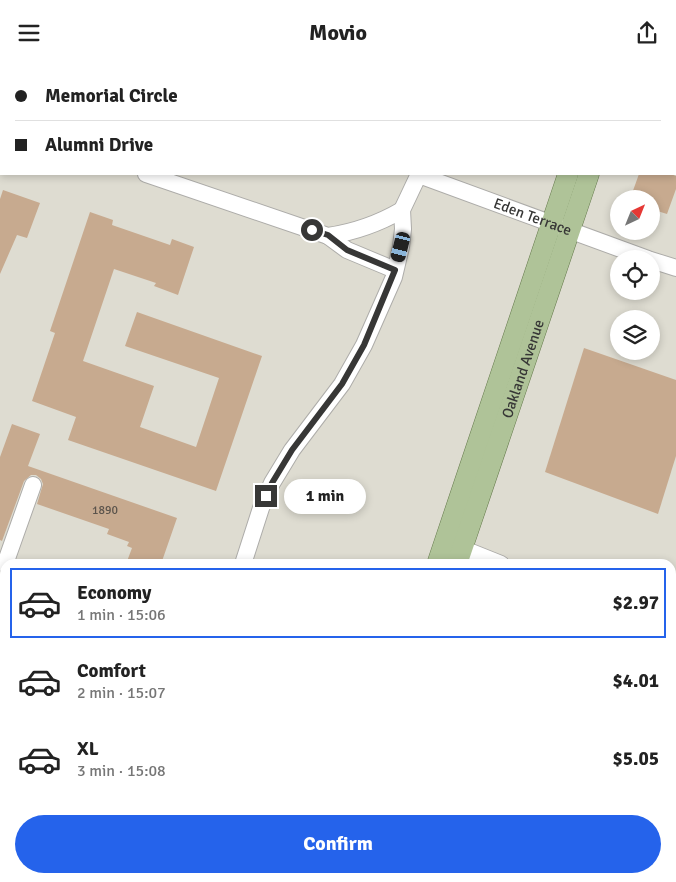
<!DOCTYPE html>
<html lang="en">
<head>
<meta charset="utf-8">
<style>
  body { margin:0; font-family:Signika,sans-serif; background:#f6f6f6; color:#222; height:100vh; display:flex; flex-direction:column; font-size:19px; white-space:nowrap }
  * { box-sizing:border-box; margin:0 }
  p { font-size:16px; color:#767676 }
  .icon { flex:none; width:28px; height:28px; fill:none; stroke:currentColor; stroke-width:2; stroke-linecap:round; stroke-linejoin:round }
  .map { position:relative; flex:1; overflow:hidden }
  .details { position:absolute; left:0px; top:494px; width:676px; height:324px; display:flex; flex-direction:column; background:#fff; border-radius:15px 15px 0 0; box-shadow:0 2px 8px #0003 }
  .details>* { flex:none }
  .hud { position:absolute; left:0px; top:0px; width:676px; height:110px; box-shadow:0 2px 8px #0003; display:grid; align-content:center; height:110px; padding:0 15px; background:#fff }
  .needle { width:32px; rotate:43deg }
  .fabs { position:absolute; left:610px; top:125px; display:grid; gap:10px }
  .fabs a { display:grid; place-items:center; width:50px; height:50px; border-radius:50%; background:#fff; box-shadow:0 2px 8px #0003; font-size:25px }
  .end { position:absolute; width:22px; height:22px; margin:-11px; border:6px solid #373736; background:#fff; box-shadow:0 0 0 2px #fff }
  .from { border-radius:50% }
  .bubble { position:absolute; height:35px; border-radius:18px; background:#fff; box-shadow:0 2px 8px #0003; font-size:16px; font-weight:700; line-height:35px; text-align:center }
  .car { position:absolute; width:15px; height:30px; margin:-15px -8px; border-radius:6px; box-shadow:0 0 4px 1px #0007; background:linear-gradient(#222 24%,#8ab4d8 0 40%,#222 0 76%,#8ab4d8 0 86%,#222 0) }
  .hud b { display:flex; align-items:center; gap:18px; height:48px; font-size:19px }
  .hud b+b { border-top:1px solid #e0e0e0 }
  .hud i { width:12px; height:12px; background:#222 }
  ul { padding:9px 0 0; list-style:none }
  li { display:flex; align-items:center; gap:15px; height:70px; margin:0 10px 8px; padding:0 5px; border:2px solid transparent; border-radius:0px }
  li div { flex:1 }
  li b { display:block; font-size:19px }
  li em { font-style:normal; font-weight:700 }
  li.selected { border-color:#2563eb }
  li>.icon { width:45px; height:45px; stroke-width:1.5 }
  .action { display:flex; gap:10px; margin-top:auto; padding:10px 15px }
  .action a { flex:1; height:58px; border-radius:30px; background:#2563eb; color:#fff; font-size:20px; font-weight:700; line-height:58px; text-align:center }
  header { display:flex; justify-content:space-between; align-items:center; height:65px; padding:0 15px; background:#fff; font-size:22px; font-weight:700 }
  .map>svg:first-child { display:block }
  .built { fill:#dedcd1; fill-rule:evenodd }
  .building { fill:#c7aa8f }
  .lines { fill:none; stroke-linecap:round; stroke-linejoin:round }
  .minor-casing { stroke:#adaca9; stroke-width:18 }
  .major-casing { stroke:#63784a; stroke-width:21 }
  .minor { stroke:#fff; stroke-width:16 }
  .major { stroke:#afc398; stroke-width:20 }
  .route { stroke:#373736; stroke-width:6 }
  .labels { text-anchor:middle; dominant-baseline:central; stroke-width:4; stroke-linejoin:round; paint-order:stroke }
  .number-label { font-size:12px; fill:#5b544c }
  .street-label { font-size:15px; fill:#373736; stroke:#e8e7e4 }
</style>
</head>
<body>
<header><svg class="icon" aria-label="menu" viewBox="0 0 24 24"><path d="M4 6h16M4 12h16M4 18h16"/></svg>Movio<svg class="icon" aria-label="share" viewBox="0 0 24 24"><path d="M12 15V3M7 8l5-5 5 5M5 13v7h14v-7"/></svg></header>
<div class="map">
<svg width="676" height="817" viewBox="0 0 676 817">
  <rect width="100%" height="100%" fill="#e8e7e4"/>
  <!-- built -->
  <path class="built" d="M0,0H640L1,1V109H675L676,22V817H0ZM619,134H651V166H619ZM619,194H651V226H619ZM619,254H651V286H619ZM5,499H671V812H5Z"/>
  <!-- building -->
  <g class="building">
    <polygon points="639,109 671,109 676,111 676,124 667,149 651,144 651,134 630,134"/>
    <polygon points="3,125 40,138 27,173 17,170 0,209 0,134"/>
    <polygon points="90,147 113,155 112,160 170,180 172,174 194,182 178,230 154,221 156,218 114,204 83,296 154,321 140,362 196,382 219,313 125,281 137,247 262,291 216,426 68,375 76,352 32,336 55,268 50,266"/>
    <polygon points="584,283 676,315 676,391 658,449 545,407"/>
    <polygon points="12,359 40,369 28,401 177,453 161,499 126,499 132,483 127,481 129,477 107,469 109,464 37,439 43,419 41,414 36,410 31,410 24,416 2,476 0,475 0,392"/>
  </g>
  <g class="lines">
    <!-- minor casing -->
    <g class="minor-casing">
      <g id="minor">
        <polyline points="376,0 378,1"/>
        <polyline points="17,1 17,0"/>
        <path d="M146,109L328,171C355,167 378,159 402,145"/>
        <path id="s1" d="M419,110L648,194"/>
        <polyline points="328,171 347,185 395,205"/>
        <polyline points="651,195 676,203"/>
        <polyline points="451,479 501,499"/>
        <polyline points="5,499 33,420"/>
        <polyline points="243,499 261,443 272,418 292,385 342,319 364,280 394,212 401,182 403,164 402,145 419,109"/>
        <polyline points="671,546 676,535"/>
        <polyline points="671,561 676,563"/>
        <polyline points="0,567 5,569"/>
        <polyline points="0,782 5,784"/>
        <polyline points="186,812 187,817"/>
        <polyline points="153,817 156,812"/>
        <polyline points="674,817 676,812"/>
      </g>
    </g>
    <!-- major casing -->
    <g class="major-casing">
      <g id="major">
        <polyline points="606,1 606,0"/>
        <polyline points="626,1 627,0"/>
        <polyline points="437,499 568,109"/>
        <path id="s2" d="M457,499L589,109"/>
        <polyline points="324,817 325,812"/>
        <polyline points="345,817 346,812"/>
      </g>
    </g>
    <!-- minor -->
    <use href="#minor" class="minor"/>
    <!-- major -->
    <use href="#major" class="major"/>
  </g>
  <g class="lines">
    <!-- route -->
    <polyline class="route" points="266,431 272,418 292,385 342,319 364,280 395,205 347,185 328,170 312,165"/>
  </g>
  <g class="labels">
    <!-- number labels -->
    <g class="number-label">
      <text x="105" y="445">1890</text>
    </g>
    <!-- street labels -->
    <g class="street-label">
      <text stroke="none"><textPath href="#s1" startOffset="121">Eden Terrace</textPath></text>
      <text stroke="none"><textPath href="#s2" startOffset="206">Oakland Avenue</textPath></text>
    </g>
  </g>
</svg>
<div class="fabs">
<a><svg class="needle" viewBox="-14 -14 28 28"><path d="M0-13l5 13h-10z" fill="#e53935"/><path d="M0 13l5-13h-10z" fill="#767676"/></svg></a>
<a><svg class="icon" aria-label="locate" viewBox="0 0 24 24"><circle cx="12" cy="12" r="6"/><path d="M12 2v4M12 18v4M2 12h4M18 12h4"/></svg></a>
<a><svg class="icon" aria-label="layers" viewBox="0 0 24 24"><path d="M12 4l9 5-9 5-9-5zM3 14l9 5 9-5"/></svg></a>
</div>
<i class="end from" style="left:312px;top:165px"></i>
<i class="end" style="left:266px;top:431px"></i>
<div class="bubble" style="left:284px;top:414px;width:82px">1 min</div>
<i class="car" style="left:401px;top:182px;rotate:194deg"></i>
<div class="hud">
<b><i class="from"></i>Memorial Circle</b>
<b><i></i>Alumni Drive</b>
</div>
<section class="details">
<ul>
<li class="selected"><svg class="icon" aria-label="car" viewBox="0 0 24 24"><path d="M5 17H2v-5l4-1 3-4h7l3 4 3 1v5h-3M9 17h6M6 11h13"/><circle cx="7" cy="17" r="2"/><circle cx="17" cy="17" r="2"/></svg><div><b>Economy</b><p>1 min · 15:06</p></div><em>$2.97</em></li>
<li><svg class="icon" aria-label="car" viewBox="0 0 24 24"><path d="M5 17H2v-5l4-1 3-4h7l3 4 3 1v5h-3M9 17h6M6 11h13"/><circle cx="7" cy="17" r="2"/><circle cx="17" cy="17" r="2"/></svg><div><b>Comfort</b><p>2 min · 15:07</p></div><em>$4.01</em></li>
<li><svg class="icon" aria-label="car" viewBox="0 0 24 24"><path d="M5 17H2v-5l4-1 3-4h7l3 4 3 1v5h-3M9 17h6M6 11h13"/><circle cx="7" cy="17" r="2"/><circle cx="17" cy="17" r="2"/></svg><div><b>XL</b><p>3 min · 15:08</p></div><em>$5.05</em></li>
</ul>
<div class="action"><a>Confirm</a></div>
</section>
</div>
</body>
</html>
